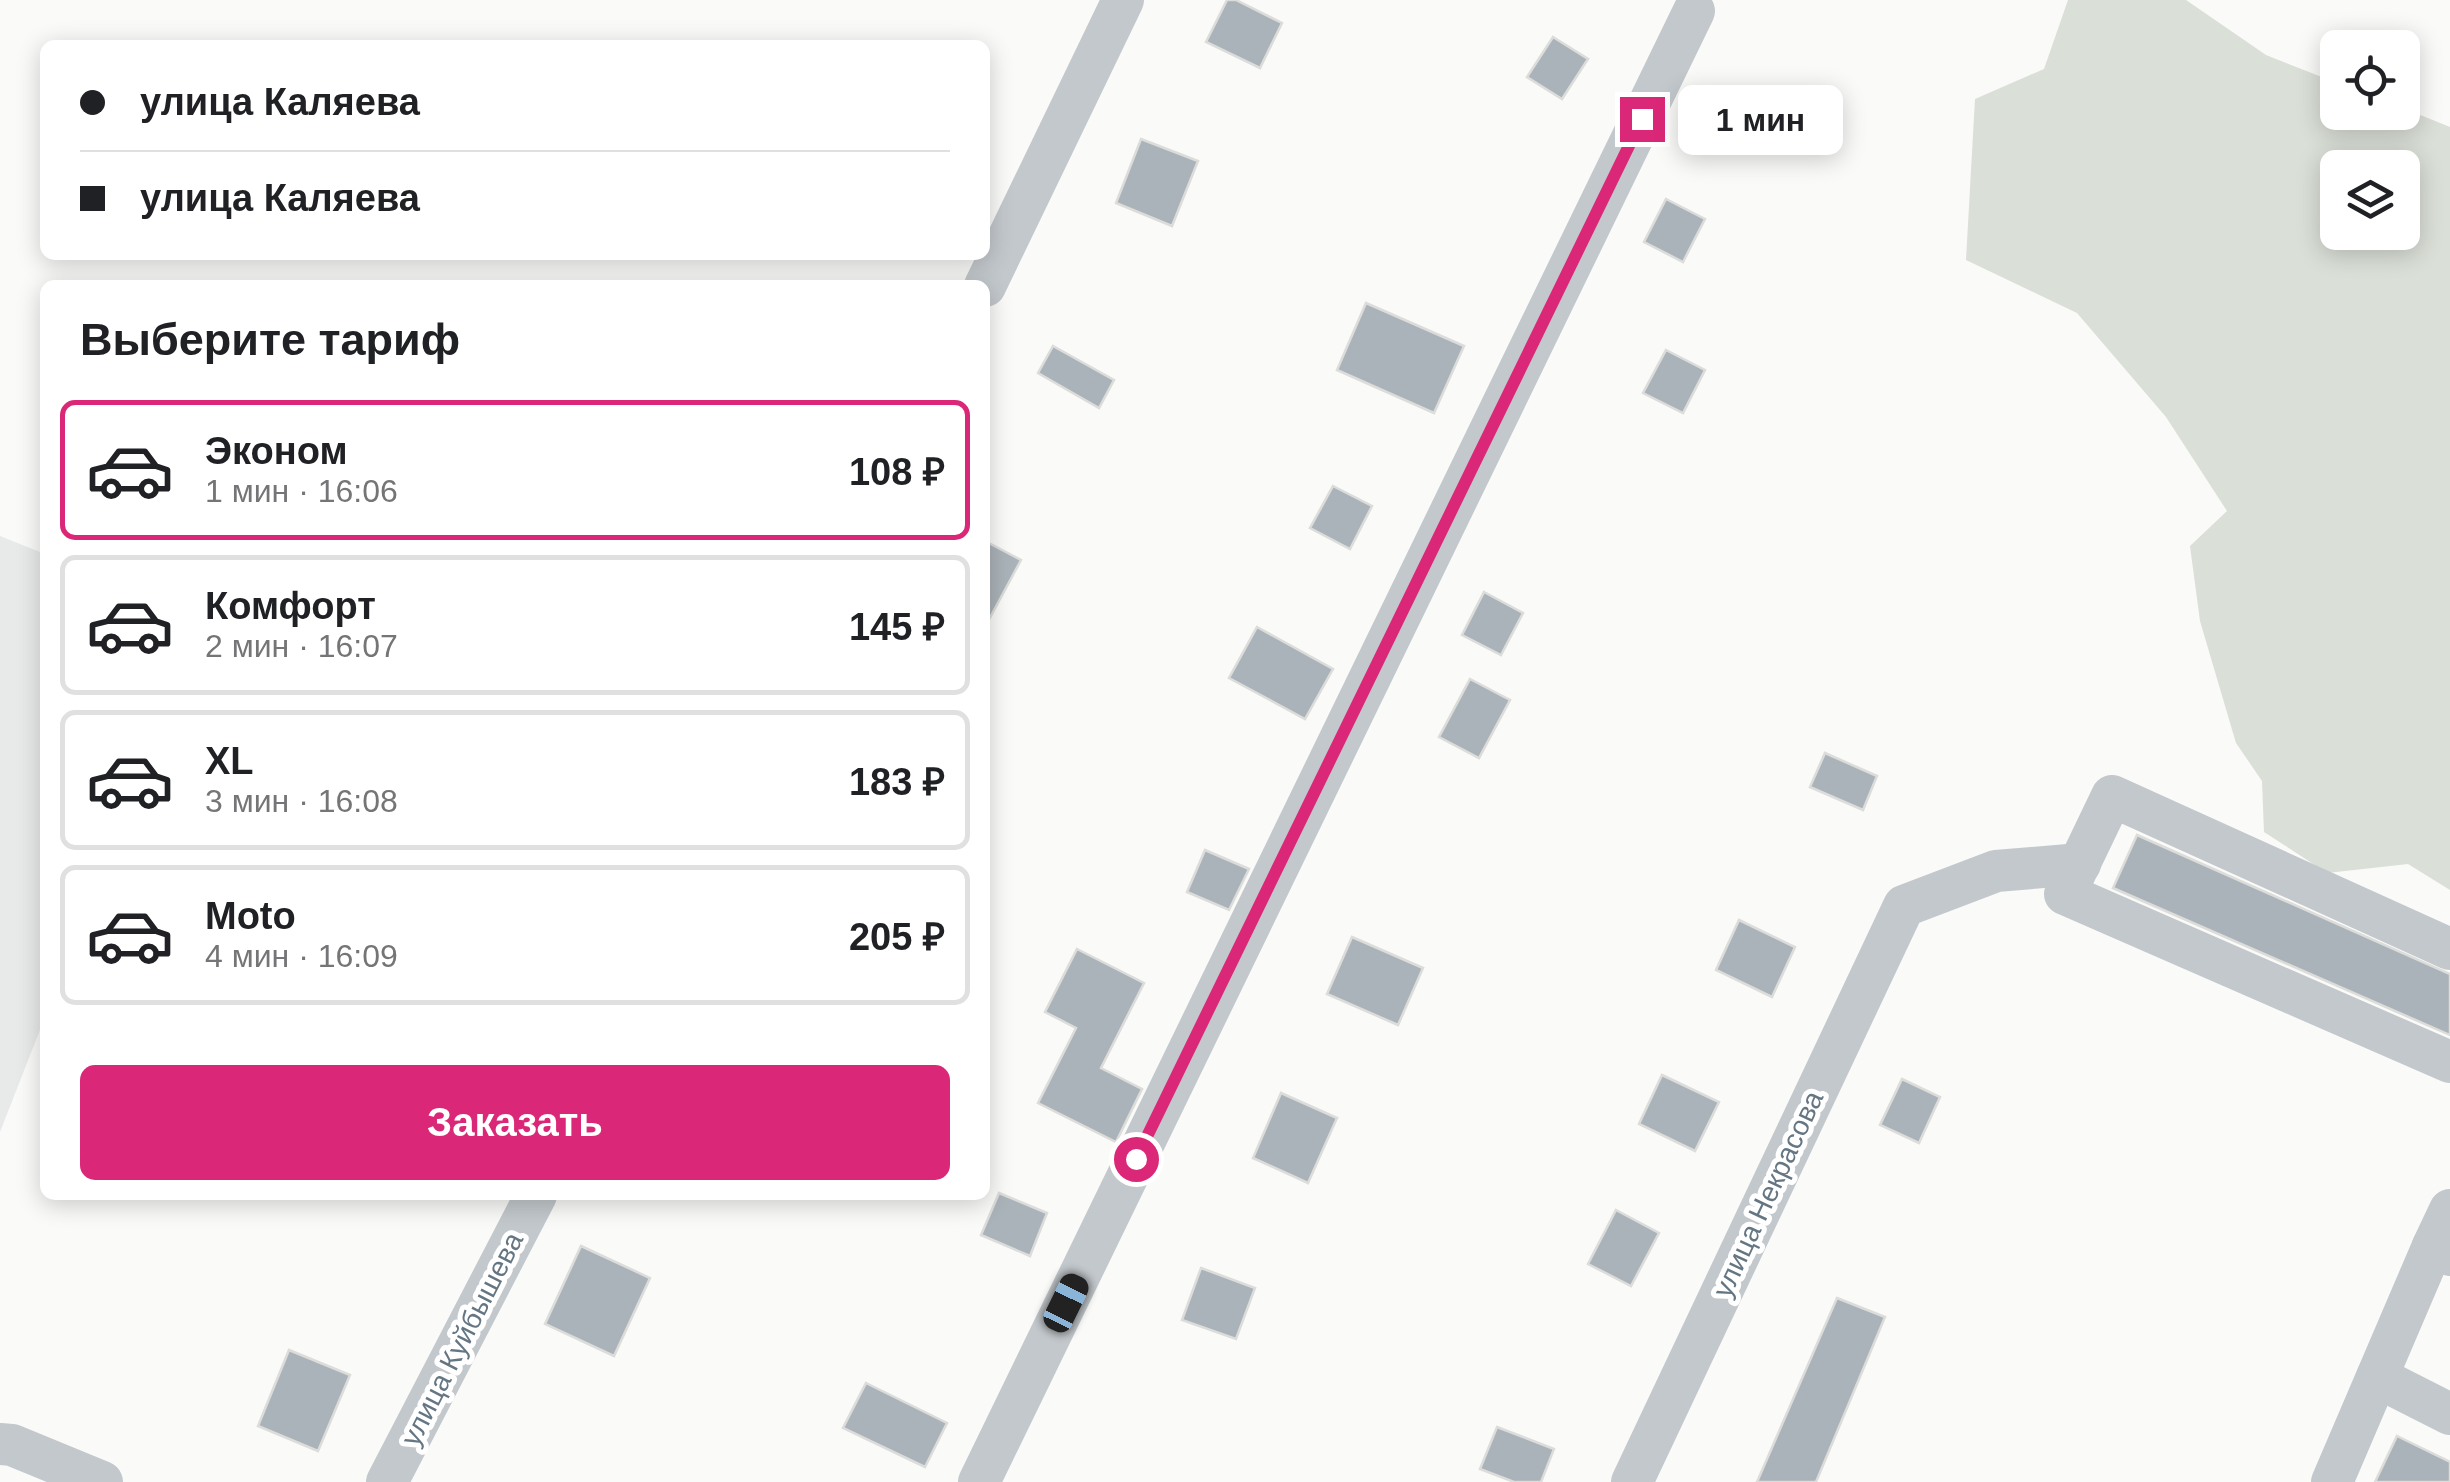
<!DOCTYPE html>
<html lang="ru">
<head>
<meta charset="utf-8">
<style>
  body { margin:0; font-family:Helvetica,sans-serif; background:#f2f2f2; color:#202124; height:100vh; display:flex; flex-direction:column; font-size:38px; white-space:nowrap }
  * { box-sizing:border-box; margin:0 }
  p { font-size:32px; color:#757577 }
  .icon { flex:none; width:55px; height:55px; fill:none; stroke:currentColor; stroke-width:2; stroke-linecap:round; stroke-linejoin:round }
  .map { position:relative; flex:1; overflow:hidden }
  .drawer { position:absolute; left:40px; top:280px; width:950px; height:920px; display:flex; flex-direction:column; background:#fff; border-radius:15px; box-shadow:0 5px 25px #0003 }
  .drawer>* { flex:none }
  .hud { position:absolute; left:40px; top:40px; width:950px; height:220px; border-radius:15px; box-shadow:0 5px 25px #0003; display:grid; align-content:center; height:220px; padding:0 40px; background:#fff }
  .tools { position:absolute; left:2320px; top:30px; display:grid; gap:20px }
  .tools a { display:grid; place-items:center; width:100px; height:100px; border-radius:15px; background:#fff; box-shadow:0 5px 25px #0003; font-size:50px }
  .end { position:absolute; width:45px; height:45px; margin:-22px; border:12px solid #db2777; background:#fff; box-shadow:0 0 0 5px #fff }
  .from { border-radius:50% }
  .bubble { position:absolute; height:70px; border-radius:15px; background:#fff; box-shadow:0 5px 25px #0003; font-size:32px; font-weight:700; line-height:70px; text-align:center }
  .car { position:absolute; width:30px; height:60px; margin:-30px -15px; border-radius:12px; box-shadow:0 0 8px 2px #0007; background:linear-gradient(#222 24%,#8ab4d8 0 40%,#222 0 76%,#8ab4d8 0 86%,#222 0) }
  .hud b { display:flex; align-items:center; gap:35px; height:95px; font-size:38px }
  .hud b+b { border-top:2px solid #e0e0e0 }
  .hud i { width:25px; height:25px; background:#202124 }
  ul { padding:0; list-style:none }
  li { display:flex; align-items:center; gap:30px; height:140px; margin:0 20px 15px; padding:0 20px; border:5px solid #e0e0e0; border-radius:15px }
  li div { flex:1 }
  li b { display:block; font-size:38px }
  li em { font-style:normal; font-weight:700 }
  li.on { border-color:#db2777 }
  li>.icon { width:90px; height:90px; stroke-width:1.5 }
  h2 { padding:0 40px; font-size:45px; line-height:120px }
  .cta { display:flex; gap:20px; margin-top:auto; padding:20px 40px }
  .cta a { flex:1; height:115px; border-radius:15px; background:#db2777; color:#fff; font-size:40px; font-weight:700; line-height:115px; text-align:center }
  .map>svg:first-child { display:block }
  .built { fill:#e8e9e9 }
  .green { fill:#dadfd7; fill-rule:evenodd }
  .building { fill:#aab3b9; stroke:#dcdcda; stroke-width:2.5 }
  .lines { fill:none; stroke-linecap:round; stroke-linejoin:round }
  .minor { stroke:#c3c8cc; stroke-width:42 }
  .route { stroke:#db2777; stroke-width:12 }
  .labels { text-anchor:middle; dominant-baseline:central; stroke-width:10; stroke-linejoin:round; paint-order:stroke }
  .street-label { font-size:28px; fill:#657683; stroke:#fff }
</style>
</head>
<body>
<div class="map">
<svg width="2450" height="1482" viewBox="0 0 2450 1482">
  <rect width="100%" height="100%" fill="#fafaf8"/>
  <!-- built -->
  <polygon class="built" points="0,536 45,554 45,1017 0,1132"/>
  <!-- green -->
  <path class="green" d="M2068,0H2186L2266,55L2337,83L2338,112H2402L2403,108L2450,127V890L2408,864L2327,873L2264,832L2262,781L2236,743L2200,621L2190,546L2227,511L2166,417L2077,313L1966,260L1975,99L2044,69ZM2338,168H2402V232H2338Z"/>
  <!-- building -->
  <g class="building">
    <polygon points="1227,0 1236,0 1282,23 1260,68 1206,42"/>
    <polygon points="1553,37 1588,59 1562,99 1527,77"/>
    <polygon points="1141,139 1198,161 1172,226 1116,203"/>
    <polygon points="1666,199 1705,219 1683,262 1644,242"/>
    <polygon points="1366,303 1464,346 1434,413 1337,370"/>
    <polygon points="1053,346 1114,380 1099,408 1038,373"/>
    <polygon points="1666,350 1705,370 1683,413 1643,393"/>
    <polygon points="1333,486 1372,506 1350,549 1310,528"/>
    <polygon points="985,541 1021,560 985,627"/>
    <polygon points="1484,592 1523,613 1501,655 1462,635"/>
    <polygon points="1257,627 1333,669 1305,719 1229,678"/>
    <polygon points="1470,679 1510,700 1479,758 1439,737"/>
    <polygon points="1825,753 1877,776 1863,810 1810,787"/>
    <polygon points="2137,835 2450,974 2450,1035 2113,888"/>
    <polygon points="1205,850 1249,869 1229,910 1187,892"/>
    <polygon points="1739,920 1795,947 1772,997 1716,970"/>
    <polygon points="1352,937 1423,968 1398,1025 1327,994"/>
    <polygon points="1077,949 1144,983 1101,1068 1142,1089 1116,1142 1038,1103 1076,1028 1045,1012"/>
    <polygon points="1662,1075 1719,1102 1695,1151 1639,1124"/>
    <polygon points="1902,1079 1940,1097 1919,1143 1880,1125"/>
    <polygon points="1281,1093 1337,1118 1308,1183 1253,1158"/>
    <polygon points="999,1193 1047,1213 1030,1256 981,1235"/>
    <polygon points="1616,1210 1659,1233 1631,1286 1588,1264"/>
    <polygon points="581,1246 650,1278 614,1356 545,1324"/>
    <polygon points="1201,1268 1255,1288 1236,1339 1182,1320"/>
    <polygon points="1837,1298 1885,1317 1816,1482 1757,1482"/>
    <polygon points="289,1350 350,1375 318,1451 258,1426"/>
    <polygon points="866,1383 947,1423 925,1467 843,1428"/>
    <polygon points="1497,1427 1554,1449 1541,1482 1514,1482 1480,1469"/>
    <polygon points="2397,1436 2450,1462 2450,1482 2375,1482"/>
  </g>
  <g class="lines">
    <!-- minor -->
    <g class="minor">
      <polyline points="985,286 1123,0"/>
      <polyline points="2450,949 2112,796 2065,894 2450,1062"/>
      <polyline points="2450,1210 2433,1246 2450,1255"/>
      <polyline points="2377,1377 2450,1414"/>
      <polyline points="0,1444 12,1445 102,1482"/>
      <polyline points="387,1482 536,1195"/>
      <polyline points="979,1482 1694,11"/>
      <polyline points="1632,1482 1904,906 1996,871 2080,864"/>
      <polyline points="2332,1482 2433,1246"/>
    </g>
  </g>
  <g class="lines">
    <!-- route -->
    <polyline class="route" points="1136,1159 1642,119"/>
  </g>
  <g class="labels">
    <!-- street labels -->
    <g class="street-label">
      <text transform="translate(1768 1194) rotate(-65)">улица Некрасова</text>
      <text transform="translate(462 1339) rotate(-63)">улица Куйбышева</text>
    </g>
  </g>
</svg>
<div class="tools">
<a><svg class="icon" aria-label="locate" viewBox="0 0 24 24"><circle cx="12" cy="12" r="6"/><path d="M12 2v4M12 18v4M2 12h4M18 12h4"/></svg></a>
<a><svg class="icon" aria-label="layers" viewBox="0 0 24 24"><path d="M12 4l9 5-9 5-9-5zM3 14l9 5 9-5"/></svg></a>
</div>
<i class="end from" style="left:1136px;top:1159px"></i>
<i class="end" style="left:1642px;top:119px"></i>
<div class="bubble" style="left:1678px;top:85px;width:165px">1 мин</div>
<i class="car" style="left:1066px;top:1303px;rotate:26deg"></i>
<div class="hud">
<b><i class="from"></i>улица Каляева</b>
<b><i></i>улица Каляева</b>
</div>
<section class="drawer">
<h2>Выберите тариф</h2>
<ul>
<li class="on"><svg class="icon" aria-label="car" viewBox="0 0 24 24"><path d="M5 17H2v-5l4-1 3-4h7l3 4 3 1v5h-3M9 17h6M6 11h13"/><circle cx="7" cy="17" r="2"/><circle cx="17" cy="17" r="2"/></svg><div><b>Эконом</b><p>1 мин · 16:06</p></div><em>108 ₽</em></li>
<li><svg class="icon" aria-label="car" viewBox="0 0 24 24"><path d="M5 17H2v-5l4-1 3-4h7l3 4 3 1v5h-3M9 17h6M6 11h13"/><circle cx="7" cy="17" r="2"/><circle cx="17" cy="17" r="2"/></svg><div><b>Комфорт</b><p>2 мин · 16:07</p></div><em>145 ₽</em></li>
<li><svg class="icon" aria-label="car" viewBox="0 0 24 24"><path d="M5 17H2v-5l4-1 3-4h7l3 4 3 1v5h-3M9 17h6M6 11h13"/><circle cx="7" cy="17" r="2"/><circle cx="17" cy="17" r="2"/></svg><div><b>XL</b><p>3 мин · 16:08</p></div><em>183 ₽</em></li>
<li><svg class="icon" aria-label="car" viewBox="0 0 24 24"><path d="M5 17H2v-5l4-1 3-4h7l3 4 3 1v5h-3M9 17h6M6 11h13"/><circle cx="7" cy="17" r="2"/><circle cx="17" cy="17" r="2"/></svg><div><b>Moto</b><p>4 мин · 16:09</p></div><em>205 ₽</em></li>
</ul>
<div class="cta"><a>Заказать</a></div>
</section>
</div>
</body>
</html>
